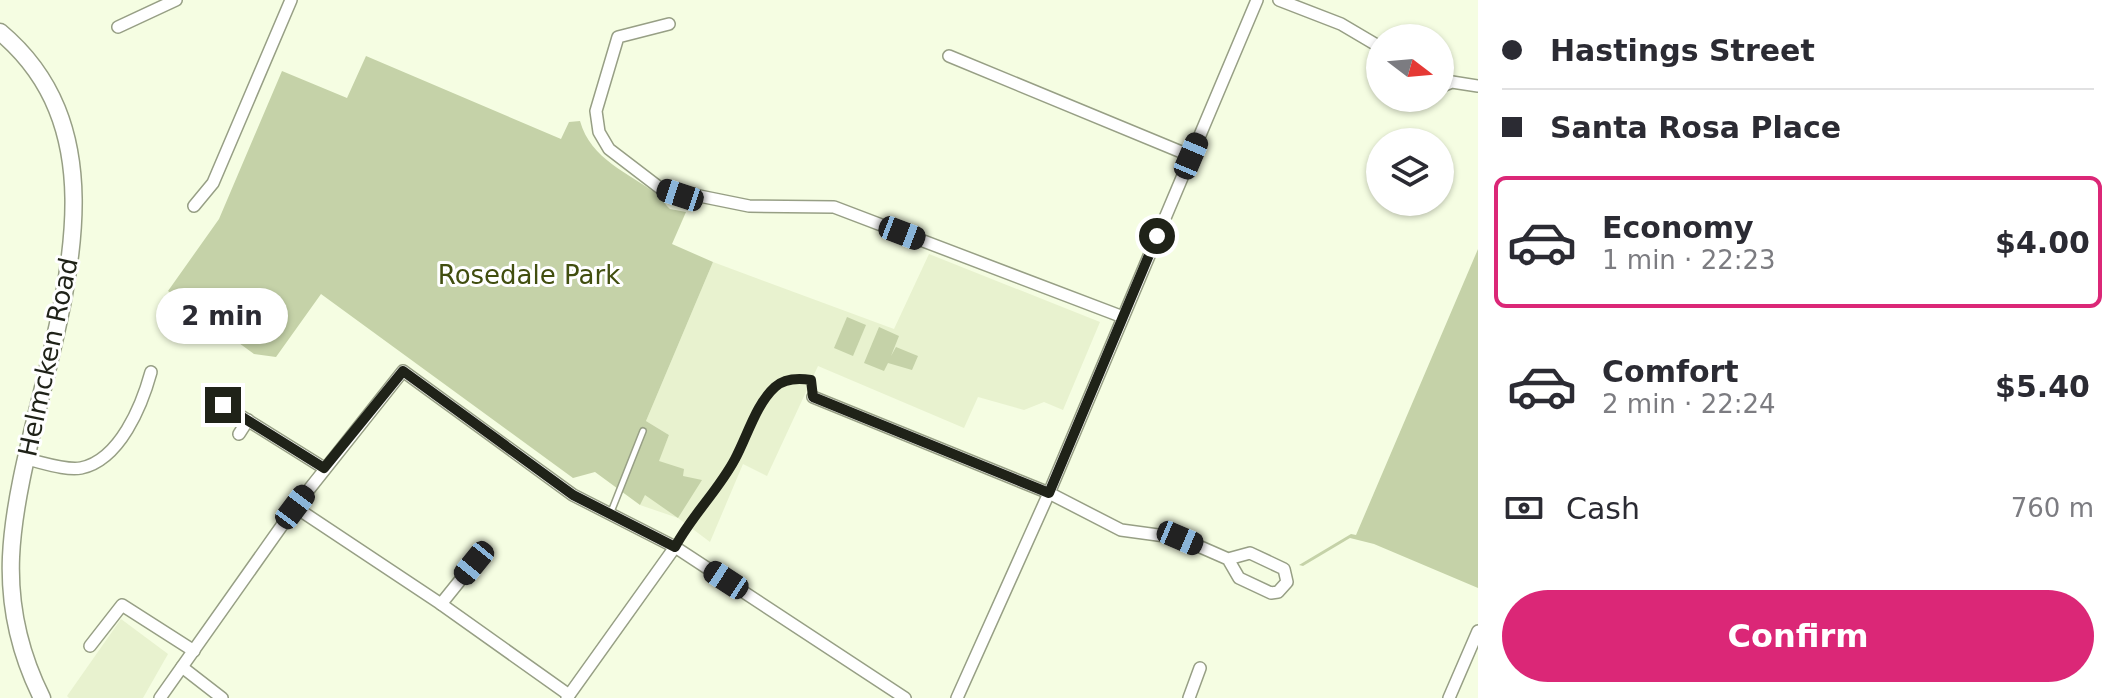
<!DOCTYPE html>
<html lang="en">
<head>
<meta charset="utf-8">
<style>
  body { margin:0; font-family:"DejaVu Sans",sans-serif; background:#f2f2f3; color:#2b2b33; height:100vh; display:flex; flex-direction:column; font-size:30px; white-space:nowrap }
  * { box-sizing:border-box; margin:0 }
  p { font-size:26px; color:#7c7c81 }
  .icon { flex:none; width:44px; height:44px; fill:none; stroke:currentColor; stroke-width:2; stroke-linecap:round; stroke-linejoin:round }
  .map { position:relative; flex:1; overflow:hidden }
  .side { display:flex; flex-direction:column; background:#fff; width:640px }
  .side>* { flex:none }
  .guide { display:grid; align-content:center; height:176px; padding:0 24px; background:#fff }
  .needle { width:52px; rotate:106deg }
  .controls { position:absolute; left:1366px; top:24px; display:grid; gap:16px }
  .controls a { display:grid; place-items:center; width:88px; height:88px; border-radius:50%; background:#fff; box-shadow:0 2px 6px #0004; font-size:40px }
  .end { position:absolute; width:36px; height:36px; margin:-18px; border:10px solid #1f2218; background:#fff; box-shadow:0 0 0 4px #fff }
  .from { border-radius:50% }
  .bubble { position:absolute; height:56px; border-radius:28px; background:#fff; box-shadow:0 2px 6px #0004; font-size:26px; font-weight:700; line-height:56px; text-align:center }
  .car { position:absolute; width:24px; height:48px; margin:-24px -12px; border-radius:10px; box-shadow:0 0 6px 2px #0007; background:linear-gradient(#222 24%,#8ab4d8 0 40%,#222 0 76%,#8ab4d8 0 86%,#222 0) }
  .guide b { display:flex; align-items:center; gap:28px; height:76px; font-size:30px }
  .guide b+b { border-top:2px solid #e1e1e2 }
  .guide i { width:20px; height:20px; background:#2b2b33 }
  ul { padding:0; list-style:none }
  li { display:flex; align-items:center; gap:24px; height:132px; margin:0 16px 12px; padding:0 8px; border:4px solid transparent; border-radius:12px }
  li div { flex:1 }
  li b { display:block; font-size:30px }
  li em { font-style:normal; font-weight:700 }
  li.current { border-color:#db2777 }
  li>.icon { width:72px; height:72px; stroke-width:1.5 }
  .pay { display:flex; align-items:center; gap:20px; height:88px; padding:0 24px; font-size:30px }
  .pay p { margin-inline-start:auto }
  .button { display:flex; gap:16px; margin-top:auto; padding:16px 24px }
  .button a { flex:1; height:92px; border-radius:48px; background:#db2777; color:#fff; font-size:32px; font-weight:700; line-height:92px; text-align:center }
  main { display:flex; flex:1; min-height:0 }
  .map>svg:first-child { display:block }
  .built { fill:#e8f2cf }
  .green { fill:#c5d2a8 }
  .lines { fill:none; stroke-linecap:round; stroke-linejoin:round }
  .lane-casing { stroke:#979f85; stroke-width:8 }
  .street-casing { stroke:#979f85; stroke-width:14 }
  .secondary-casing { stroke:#979f85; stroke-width:19 }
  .lane { stroke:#fff; stroke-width:5 }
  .street { stroke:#fff; stroke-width:11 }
  .secondary { stroke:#fff; stroke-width:16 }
  .route { stroke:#1f2218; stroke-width:10 }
  .labels { text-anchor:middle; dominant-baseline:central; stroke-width:6; stroke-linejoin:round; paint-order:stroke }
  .park-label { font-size:26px; fill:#414e0f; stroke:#fff }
  .street-label { font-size:26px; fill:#1f2218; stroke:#fff }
</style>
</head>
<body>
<main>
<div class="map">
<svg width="1478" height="698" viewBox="0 0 1478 698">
  <rect width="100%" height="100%" fill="#f5fde2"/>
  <!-- built -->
  <g class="built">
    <polygon points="929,254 1100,322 1063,410 1044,402 1024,410 978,397 964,428 818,366 767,476 743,464 710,542 678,518 640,505 669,435 646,421 713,262 894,329"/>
    <polygon points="121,619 168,654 143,698 69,698 67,696"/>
  </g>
  <!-- green -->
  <g class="green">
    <path d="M366,56L561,139L569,122L580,121C591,160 628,172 658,195C662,198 665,205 670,209L686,212L672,244L713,262L646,421L669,435L659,461L684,469L683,476L702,480L678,518L645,495L640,505L595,472L573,478L321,294L276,357L254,354L168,291L219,219L282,71L347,98Z"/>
    <polygon points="1478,249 1478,588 1374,544 1350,538 1303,566 1299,565 1351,534 1356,535"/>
    <polygon points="847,317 866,325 853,356 834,348"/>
    <polygon points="879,327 899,336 891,356 896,347 918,356 912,370 888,363 884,371 864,363"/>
  </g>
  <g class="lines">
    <!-- lane casing -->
    <g class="lane-casing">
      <g id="lane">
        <polyline points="611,512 643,431"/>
        <path d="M676,545C693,514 719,490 736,458C747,436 757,404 775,387C786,378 798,378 811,380L813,396"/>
      </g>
    </g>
    <!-- street casing -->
    <g class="street-casing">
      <g id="street">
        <polyline points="1279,0 1341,24 1380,47"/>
        <polyline points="669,24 618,37 596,111 599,132 609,149 660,188 749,206 834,207 1123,317"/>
        <polyline points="118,27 176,0"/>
        <polyline points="949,56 1191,156"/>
        <polyline points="1440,87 1452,82 1478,86"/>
        <polyline points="194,206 213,183 291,0"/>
        <polyline points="813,397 1049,493 1121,530 1180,538 1228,559 1239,578 1271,593 1278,592 1287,582 1284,569 1250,553 1228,559"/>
        <polyline points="223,405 324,468"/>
        <polyline points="239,434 248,420"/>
        <path d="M26,459C41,462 66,471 81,468C120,460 142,405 151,372"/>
        <polyline points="295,507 441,604 569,695"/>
        <polyline points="441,604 474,563"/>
        <polyline points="90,646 122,605 194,651"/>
        <polyline points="182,667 222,698"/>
        <polyline points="160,698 295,507 403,371 573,495 675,547 905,698"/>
        <polyline points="567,698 675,547"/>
        <polyline points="957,698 1049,493 1257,0"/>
        <polyline points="1189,698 1200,668"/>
        <polyline points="1449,698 1478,631"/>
      </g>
    </g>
    <!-- secondary casing -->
    <g class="secondary-casing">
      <path id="secondary" d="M0,32C155,162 18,393 11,557C9,606 20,654 42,698"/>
    </g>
    <!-- lane -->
    <use href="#lane" class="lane"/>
    <!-- street -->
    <use href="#street" class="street"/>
    <!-- secondary -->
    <use href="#secondary" class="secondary"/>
  </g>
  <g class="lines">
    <!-- route -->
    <path class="route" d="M223,405L324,468L403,371L573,495L675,547C692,515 718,491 735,459C747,437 756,404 775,387C785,378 798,378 811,380L813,397L1049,493L1157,236"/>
  </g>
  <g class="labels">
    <!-- park labels -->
    <g class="park-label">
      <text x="529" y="275">Rosedale Park</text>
    </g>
    <!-- street labels -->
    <g class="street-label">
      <text transform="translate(48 357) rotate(-78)">Helmcken Road</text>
    </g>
  </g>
</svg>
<div class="controls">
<a><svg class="needle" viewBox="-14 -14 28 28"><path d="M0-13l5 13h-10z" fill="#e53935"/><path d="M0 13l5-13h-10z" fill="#7c7c81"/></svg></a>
<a><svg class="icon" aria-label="layers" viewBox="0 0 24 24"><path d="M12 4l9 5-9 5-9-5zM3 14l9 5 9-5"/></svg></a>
</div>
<i class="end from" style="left:1157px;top:236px"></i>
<i class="end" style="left:223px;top:405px"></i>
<div class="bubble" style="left:156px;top:288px;width:132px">2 min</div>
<i class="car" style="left:1191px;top:156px;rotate:23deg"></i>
<i class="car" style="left:680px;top:195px;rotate:288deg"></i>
<i class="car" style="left:902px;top:233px;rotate:111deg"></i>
<i class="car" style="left:295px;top:507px;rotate:37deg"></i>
<i class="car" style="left:1180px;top:538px;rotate:113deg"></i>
<i class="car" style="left:474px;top:563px;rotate:219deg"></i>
<i class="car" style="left:726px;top:580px;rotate:303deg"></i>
</div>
<section class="side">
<div class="guide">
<b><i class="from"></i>Hastings Street</b>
<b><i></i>Santa Rosa Place</b>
</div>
<ul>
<li class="current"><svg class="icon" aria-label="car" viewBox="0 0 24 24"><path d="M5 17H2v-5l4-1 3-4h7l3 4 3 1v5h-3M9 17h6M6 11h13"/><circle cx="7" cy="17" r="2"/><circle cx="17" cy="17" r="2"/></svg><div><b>Economy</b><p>1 min · 22:23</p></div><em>$4.00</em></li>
<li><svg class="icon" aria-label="car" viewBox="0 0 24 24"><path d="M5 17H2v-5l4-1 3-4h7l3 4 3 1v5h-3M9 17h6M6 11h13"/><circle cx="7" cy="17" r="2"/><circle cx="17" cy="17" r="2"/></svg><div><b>Comfort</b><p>2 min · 22:24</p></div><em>$5.40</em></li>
</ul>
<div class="pay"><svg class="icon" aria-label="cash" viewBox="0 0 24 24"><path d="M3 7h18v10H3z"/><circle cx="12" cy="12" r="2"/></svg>Cash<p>760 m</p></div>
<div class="button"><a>Confirm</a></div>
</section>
</main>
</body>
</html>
